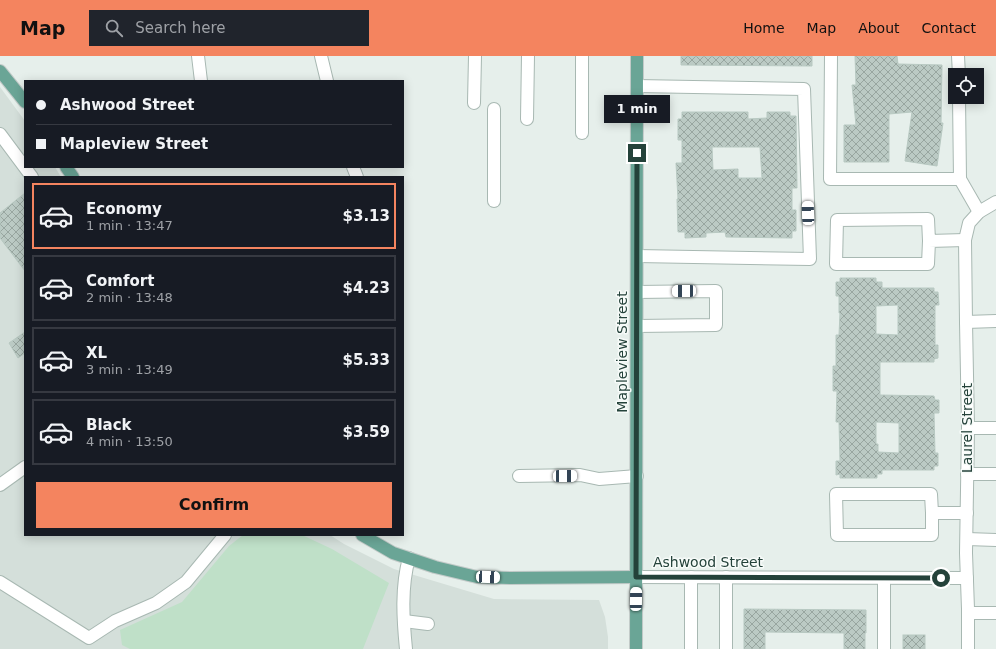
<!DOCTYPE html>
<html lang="en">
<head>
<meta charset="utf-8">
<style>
  body { margin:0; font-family:"DejaVu Sans",sans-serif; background:#20242c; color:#f1f3f6; height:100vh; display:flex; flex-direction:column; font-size:15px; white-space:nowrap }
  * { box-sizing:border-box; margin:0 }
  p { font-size:13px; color:#9ea1a6 }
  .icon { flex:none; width:22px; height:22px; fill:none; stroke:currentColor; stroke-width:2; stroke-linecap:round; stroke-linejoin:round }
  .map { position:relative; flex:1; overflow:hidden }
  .sheet { position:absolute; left:24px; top:120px; width:380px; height:360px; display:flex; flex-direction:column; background:#171b24; border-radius:0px; box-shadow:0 2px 10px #0003 }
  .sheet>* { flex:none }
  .guide { position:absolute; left:24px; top:24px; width:380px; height:88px; border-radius:0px; box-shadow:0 2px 10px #0003; display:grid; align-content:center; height:88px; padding:0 12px; background:#171b24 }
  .fabs { position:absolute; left:948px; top:12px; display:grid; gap:8px }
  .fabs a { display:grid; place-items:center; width:36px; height:36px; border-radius:0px; background:#171b24; box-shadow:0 2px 10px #0003; font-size:20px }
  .end { position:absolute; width:18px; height:18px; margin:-9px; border:5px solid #24423a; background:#fff; box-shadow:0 0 0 2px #fff }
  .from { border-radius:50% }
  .bubble { position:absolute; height:28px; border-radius:0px; background:#171b24; box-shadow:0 2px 10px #0003; font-size:13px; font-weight:800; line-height:28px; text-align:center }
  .car { position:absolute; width:12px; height:24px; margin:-12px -6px; border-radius:5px; box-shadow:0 0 3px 1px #0007; background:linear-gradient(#fff 24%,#345 0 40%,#fff 0 76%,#345 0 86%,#fff 0) }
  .guide b { display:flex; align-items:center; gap:14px; height:38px; font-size:15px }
  .guide b+b { border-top:1px solid #363941 }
  .guide i { width:10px; height:10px; background:#f1f3f6 }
  ul { padding:7px 0 0; list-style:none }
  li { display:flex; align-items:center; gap:12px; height:66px; margin:0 8px 6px; padding:0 4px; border:2px solid #363941; border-radius:0px }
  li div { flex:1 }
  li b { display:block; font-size:15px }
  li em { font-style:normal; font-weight:800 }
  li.selected { border-color:#f4845f }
  li>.icon { width:36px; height:36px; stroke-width:1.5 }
  .primary-button { display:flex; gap:8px; margin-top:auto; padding:8px 12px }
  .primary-button a { flex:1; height:46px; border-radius:0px; background:#f4845f; color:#111; font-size:16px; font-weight:800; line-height:46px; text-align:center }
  header { display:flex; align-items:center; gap:24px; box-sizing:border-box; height:56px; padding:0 20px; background:#f4845f; color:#111 }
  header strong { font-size:19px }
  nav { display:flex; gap:22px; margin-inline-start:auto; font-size:14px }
  .search { width:280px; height:36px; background:#20242c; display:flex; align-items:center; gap:10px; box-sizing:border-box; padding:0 14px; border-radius:0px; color:#9ea1a6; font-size:15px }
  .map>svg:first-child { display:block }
  .built { fill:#d4dfda }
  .park { fill:#bfe0c8 }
  .building { fill:url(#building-cross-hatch); stroke:#b8c9c2; fill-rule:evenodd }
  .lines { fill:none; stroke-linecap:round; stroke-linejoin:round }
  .minor-casing { stroke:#a8b8b2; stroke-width:14 }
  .major-casing { stroke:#c2cac8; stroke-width:14 }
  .minor { stroke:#fff; stroke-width:12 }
  .major { stroke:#6aa596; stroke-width:12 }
  .route { stroke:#24423a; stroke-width:5 }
  .labels { text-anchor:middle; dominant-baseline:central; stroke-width:3; stroke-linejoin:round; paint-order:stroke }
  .street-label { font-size:14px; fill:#24423a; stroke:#f7fbf9 }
</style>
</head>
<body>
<header>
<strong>Map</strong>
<div class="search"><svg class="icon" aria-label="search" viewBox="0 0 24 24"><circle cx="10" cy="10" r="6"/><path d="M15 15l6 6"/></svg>Search here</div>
<nav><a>Home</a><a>Map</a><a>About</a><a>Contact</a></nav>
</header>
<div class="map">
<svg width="996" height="593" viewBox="0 0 996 593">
  <defs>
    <pattern id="building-cross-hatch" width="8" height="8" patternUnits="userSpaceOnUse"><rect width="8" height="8" fill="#bbcac4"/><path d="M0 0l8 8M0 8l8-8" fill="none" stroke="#98a6a0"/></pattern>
  </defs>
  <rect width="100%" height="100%" fill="#e6efeb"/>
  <!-- built -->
  <polygon class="built" points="0,31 25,65 25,111 55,111 61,121 25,121 25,479 330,479 344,488 394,513 494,543 599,544 605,561 608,581 608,593 0,593"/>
  <!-- park -->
  <polygon class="park" points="243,479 302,479 332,493 389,527 363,593 130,593 122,589 120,574 182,546 229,490"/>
  <!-- building -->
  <g class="building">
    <polygon points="681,0 812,0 812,10 681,9"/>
    <polygon points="855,0 897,0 898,8 942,9 941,67 943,67 937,110 905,105 912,56 889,58 889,106 844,106 844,69 856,69 852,29 856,29"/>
    <path d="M682,56H748V63L767,62V56H790V60H796L797,132H792V154H796V175H792V182L726,181L725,176L706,177V181L685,182V176H678L677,143H678L676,107H682V84H678V63H682ZM712,91H760L762,122H738V113L713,114Z"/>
    <polygon points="25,137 25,215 0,182 0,157"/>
    <path d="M840,222H876V226H882V232H934V236H938L939,249H935V289H938V302L934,303V306H880V339L934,340L935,344H939V357H934L935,397H938V410H934V414H882V418H877V422H840V418L836,419V405H840L839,366H836L837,335H833V310H836V279H839L840,257H839V240H836V226H840ZM898,249V279L876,278V250ZM876,366L899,367V397L878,396V388H876Z"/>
    <polygon points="25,276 25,297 18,302 9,287"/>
    <polygon points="744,553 866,554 866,577 865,577 865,593 844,593 844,577 765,576 765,593 744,593"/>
    <rect x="903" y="579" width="22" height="14"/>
  </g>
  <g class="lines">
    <!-- minor casing -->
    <g class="minor-casing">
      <g id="minor">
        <polyline points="198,0 201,25"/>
        <polyline points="321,0 327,25"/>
        <polyline points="831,0 830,123 960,123 979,156"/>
        <polyline points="958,0 959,19"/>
        <polyline points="959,41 960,123"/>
        <polyline points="474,47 475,0"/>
        <polyline points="527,63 528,0"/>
        <polyline points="582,77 582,0"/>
        <polyline points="0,78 32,121"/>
        <polyline points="353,111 357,121"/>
        <polyline points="494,145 494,53"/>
        <polyline points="929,185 928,208 836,208 837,164 928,163 929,185 965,184"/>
        <polyline points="637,200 810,203 804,33 637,30"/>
        <polyline points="966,266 996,265"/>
        <polyline points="637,270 716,269 716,235 637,236"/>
        <polyline points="968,372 996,372"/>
        <polyline points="967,418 996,418"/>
        <polyline points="519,420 580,419 599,423 637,420"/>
        <polyline points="0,429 25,411"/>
        <polyline points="932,457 932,479 837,479 836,438 931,438 932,457 967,457"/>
        <polyline points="967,483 996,484"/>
        <polyline points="636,521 967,522"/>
        <polyline points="726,521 726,593"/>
        <polyline points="884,522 884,593"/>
        <polyline points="0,526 89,582 115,565 156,547 186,526 225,479"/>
        <polyline points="968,557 996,557"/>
        <polyline points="404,565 428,568"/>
        <path d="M406,593C403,563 401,531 409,502"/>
        <polyline points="691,593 691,521"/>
        <polyline points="968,593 968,553 966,497 968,372 966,266 965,184 969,167 979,156 996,146"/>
      </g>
    </g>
    <!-- major casing -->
    <g class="major-casing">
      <g id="major">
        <polyline points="0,15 25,46"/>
        <polyline points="66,111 73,121"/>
        <polyline points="362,479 393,497 435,511 477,521 510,522 636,521"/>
        <polyline points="636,593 637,0"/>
      </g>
    </g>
    <!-- minor -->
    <use href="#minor" class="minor"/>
    <!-- major -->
    <use href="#major" class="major"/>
  </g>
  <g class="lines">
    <!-- route -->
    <polyline class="route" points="637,97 636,521 941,522"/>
  </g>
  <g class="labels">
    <!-- street labels -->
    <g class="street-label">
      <text transform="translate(622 296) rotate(-90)">Mapleview Street</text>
      <text transform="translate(967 372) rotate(-90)">Laurel Street</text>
      <text x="708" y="506">Ashwood Street</text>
    </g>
  </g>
</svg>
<div class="fabs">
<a><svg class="icon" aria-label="locate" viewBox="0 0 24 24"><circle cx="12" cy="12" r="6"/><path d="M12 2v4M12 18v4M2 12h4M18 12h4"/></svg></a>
</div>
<i class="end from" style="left:941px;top:522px"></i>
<i class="end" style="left:637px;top:97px"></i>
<div class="bubble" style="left:604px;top:39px;width:66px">1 min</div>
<i class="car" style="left:808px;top:157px;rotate:358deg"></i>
<i class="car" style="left:684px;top:235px;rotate:269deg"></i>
<i class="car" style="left:565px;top:420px;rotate:89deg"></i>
<i class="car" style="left:488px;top:521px;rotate:93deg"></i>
<i class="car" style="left:636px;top:543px;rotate:1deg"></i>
<div class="guide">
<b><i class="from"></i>Ashwood Street</b>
<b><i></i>Mapleview Street</b>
</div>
<section class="sheet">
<ul>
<li class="selected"><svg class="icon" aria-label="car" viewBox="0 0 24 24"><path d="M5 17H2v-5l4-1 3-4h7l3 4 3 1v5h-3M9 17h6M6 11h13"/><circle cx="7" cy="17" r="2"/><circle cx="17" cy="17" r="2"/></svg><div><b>Economy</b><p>1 min · 13:47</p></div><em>$3.13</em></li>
<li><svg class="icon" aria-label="car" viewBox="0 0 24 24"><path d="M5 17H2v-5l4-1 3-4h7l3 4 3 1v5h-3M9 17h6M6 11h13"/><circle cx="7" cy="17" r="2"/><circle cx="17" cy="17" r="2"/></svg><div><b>Comfort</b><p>2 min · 13:48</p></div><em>$4.23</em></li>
<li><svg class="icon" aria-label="car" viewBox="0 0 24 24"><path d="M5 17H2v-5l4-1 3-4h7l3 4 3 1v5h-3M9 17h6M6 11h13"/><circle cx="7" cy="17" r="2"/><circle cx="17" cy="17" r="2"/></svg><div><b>XL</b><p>3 min · 13:49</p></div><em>$5.33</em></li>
<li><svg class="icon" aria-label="car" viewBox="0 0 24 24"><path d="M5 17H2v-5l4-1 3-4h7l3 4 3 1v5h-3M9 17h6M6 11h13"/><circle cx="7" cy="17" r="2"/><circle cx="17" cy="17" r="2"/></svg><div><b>Black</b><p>4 min · 13:50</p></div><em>$3.59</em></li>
</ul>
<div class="primary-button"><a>Confirm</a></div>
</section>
</div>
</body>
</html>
